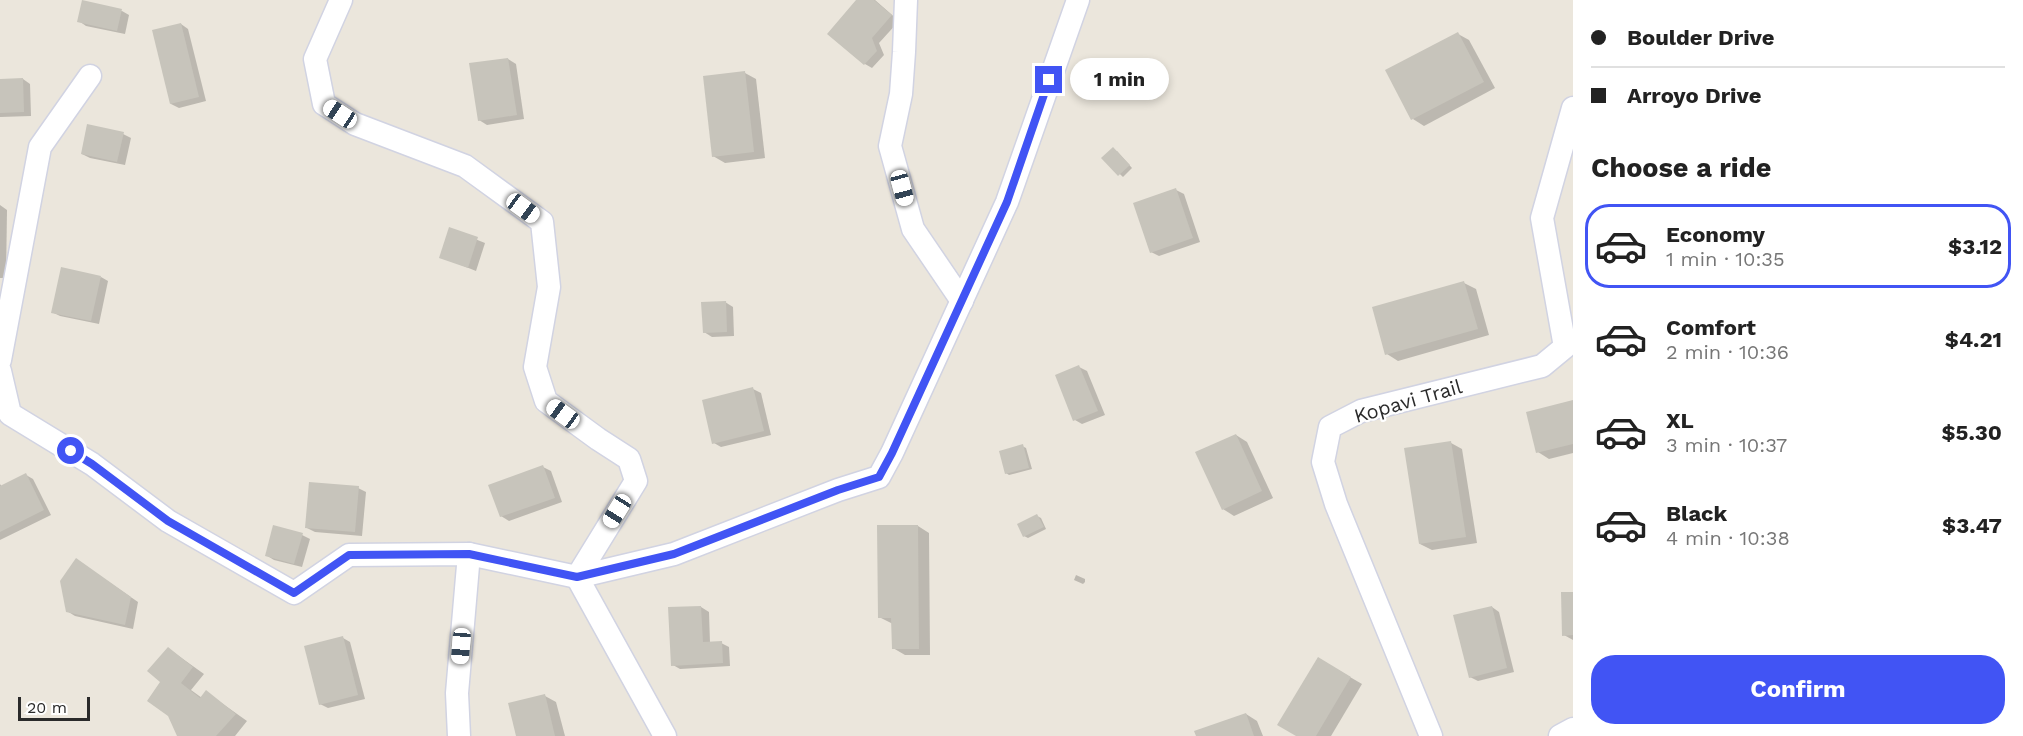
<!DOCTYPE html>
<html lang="en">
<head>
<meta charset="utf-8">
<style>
  body { margin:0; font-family:"Work Sans",sans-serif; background:#f2f2f2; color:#222; height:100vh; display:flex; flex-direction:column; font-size:22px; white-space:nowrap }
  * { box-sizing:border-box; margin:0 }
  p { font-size:20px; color:#767676 }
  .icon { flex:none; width:33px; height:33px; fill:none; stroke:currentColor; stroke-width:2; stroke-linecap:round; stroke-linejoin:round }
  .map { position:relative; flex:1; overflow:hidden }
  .sheet { display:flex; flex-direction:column; background:#fff; width:450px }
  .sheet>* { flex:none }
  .guide { display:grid; align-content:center; height:132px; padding:0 18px; background:#fff }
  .scale { position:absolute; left:18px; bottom:15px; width:72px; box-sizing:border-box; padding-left:6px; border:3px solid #2a2a2a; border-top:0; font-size:16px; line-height:21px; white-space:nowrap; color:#2a2a2a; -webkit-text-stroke:4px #fff; paint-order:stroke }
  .end { position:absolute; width:27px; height:27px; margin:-14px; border:8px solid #4154f4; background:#fff; box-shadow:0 0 0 3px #fff }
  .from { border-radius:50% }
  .bubble { position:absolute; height:42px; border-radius:21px; background:#fff; box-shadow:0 3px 9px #0003; font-size:20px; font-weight:700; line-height:42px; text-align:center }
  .car { position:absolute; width:18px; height:36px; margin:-18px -9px; border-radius:8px; box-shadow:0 0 4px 2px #0007; background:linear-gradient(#fff 24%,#345 0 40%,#fff 0 76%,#345 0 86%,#fff 0) }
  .guide b { display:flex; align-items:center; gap:21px; height:57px; font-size:22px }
  .guide b+b { border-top:2px solid #e0e0e0 }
  .guide i { width:15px; height:15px; background:#222 }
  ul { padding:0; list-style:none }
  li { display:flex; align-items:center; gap:18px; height:84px; margin:0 12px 9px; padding:0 6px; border:3px solid transparent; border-radius:24px }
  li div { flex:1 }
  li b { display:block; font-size:22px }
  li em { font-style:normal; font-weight:700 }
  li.selected { border-color:#4154f4 }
  li>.icon { width:54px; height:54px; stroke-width:1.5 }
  h2 { padding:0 18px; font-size:27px; line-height:72px }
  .primary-button { display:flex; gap:12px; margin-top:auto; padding:12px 18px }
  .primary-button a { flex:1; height:69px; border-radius:24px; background:#4154f4; color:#fff; font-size:24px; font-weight:700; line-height:69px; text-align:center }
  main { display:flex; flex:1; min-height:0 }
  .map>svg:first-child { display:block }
  .shadow { fill:#0003 }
  .building { fill:#c7c4bb }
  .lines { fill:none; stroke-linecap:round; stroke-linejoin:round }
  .street-casing { stroke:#d1d3e2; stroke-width:25 }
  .street { stroke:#fff; stroke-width:22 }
  .route { stroke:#4154f4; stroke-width:8 }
  .labels { text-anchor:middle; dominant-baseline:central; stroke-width:4.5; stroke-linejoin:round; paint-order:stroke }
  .street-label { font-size:20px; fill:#2a2a2a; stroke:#fff }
</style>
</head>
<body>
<main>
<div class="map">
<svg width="1573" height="736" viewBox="0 0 1573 736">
  <rect width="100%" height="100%" fill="#ebe6dc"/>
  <!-- shadow -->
  <g class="shadow">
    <polygon points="858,0 875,0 899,21 879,43 884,55 872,68 865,64"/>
    <polygon points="122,11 129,15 125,34 86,26 79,21"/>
    <polygon points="181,24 188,29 206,101 179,108 171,104"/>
    <polygon points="1458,34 1469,40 1495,88 1424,126 1413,119"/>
    <polygon points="508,59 516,64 524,119 487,125 479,120"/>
    <polygon points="745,73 756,79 765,158 725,163 713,156"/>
    <polygon points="23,79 30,84 31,116 0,117 0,80"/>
    <polygon points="123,134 131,138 125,165 90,158 82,154"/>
    <polygon points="1117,151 1132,168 1123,177 1103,158"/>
    <polygon points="1176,190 1184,194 1200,242 1159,256 1151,252"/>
    <polygon points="0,205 7,210 6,278 0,278"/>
    <polygon points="450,229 485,243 476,271 441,257"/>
    <polygon points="101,277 108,281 99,324 60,316 52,312"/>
    <polygon points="1464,283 1476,289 1489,335 1398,361 1387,354"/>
    <polygon points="725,302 733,307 734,336 712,337 704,332"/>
    <polygon points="1079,367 1087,371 1105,415 1082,424 1075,420"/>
    <polygon points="753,389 761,393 771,435 721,447 714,443"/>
    <polygon points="1573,402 1573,453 1549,459 1538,452"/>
    <polygon points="1236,435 1247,442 1273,498 1234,516 1223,509"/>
    <polygon points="1451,443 1462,449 1477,543 1432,550 1420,544"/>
    <polygon points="1022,446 1026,448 1032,469 1009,475 1006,473"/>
    <polygon points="543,467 551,471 562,502 509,521 501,516"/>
    <polygon points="26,475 33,479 51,515 0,540 0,484 2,487"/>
    <polygon points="358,488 366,492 362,536 315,532 307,528"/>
    <polygon points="1037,516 1041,518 1046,529 1028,538 1024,536"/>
    <polygon points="918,526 929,533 930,655 905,655 893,648 893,624 879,617"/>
    <polygon points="302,535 310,539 302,567 274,560 266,555"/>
    <polygon points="84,565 138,602 133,629 75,616 67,611"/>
    <polygon points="1076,575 1085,579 1085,582 1083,584 1074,580"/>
    <polygon points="1573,594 1573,640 1564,635"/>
    <polygon points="701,607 709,612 710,643 721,643 729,647 730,666 680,669 673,665 670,609"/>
    <polygon points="1492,607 1499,612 1514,672 1478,681 1470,677"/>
    <polygon points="343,638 350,642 365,699 328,708 320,704"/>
    <polygon points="169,649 204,674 191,690 202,698 206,692 247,721 235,736 178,736 162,682"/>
    <polygon points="1319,659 1362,684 1331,736 1299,736"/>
    <polygon points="545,696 556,702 565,736 518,736"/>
    <polygon points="1246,714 1257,721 1263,736 1198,736"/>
  </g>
  <!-- building -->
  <g class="building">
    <polygon points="82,0 122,9 117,31 77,22"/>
    <polygon points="856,0 874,0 892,15 872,38 877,51 864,65 827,34"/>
    <polygon points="181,23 199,97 170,104 152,30"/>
    <polygon points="1458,32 1484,82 1411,120 1385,70"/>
    <polygon points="508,58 517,115 478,121 469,63"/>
    <polygon points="745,71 754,152 712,157 703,76"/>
    <polygon points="23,78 24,112 0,113 0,79"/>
    <polygon points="87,124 124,132 117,162 81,154"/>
    <polygon points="1113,147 1130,165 1118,176 1101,158"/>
    <polygon points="1176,188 1193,238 1150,253 1133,203"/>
    <polygon points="449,227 478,237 468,268 439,258"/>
    <polygon points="61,267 101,276 91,321 51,313"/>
    <polygon points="1464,281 1478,329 1385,355 1372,307"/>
    <polygon points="726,301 727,332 703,333 701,302"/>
    <polygon points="1079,365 1098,411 1073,421 1055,375"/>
    <polygon points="753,387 764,431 712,444 702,400"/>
    <polygon points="1573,400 1573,444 1536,453 1526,412"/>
    <polygon points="1236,434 1262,491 1222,510 1195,452"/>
    <polygon points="1451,441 1466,537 1419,544 1404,448"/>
    <polygon points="1023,444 1029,468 1005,474 999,451"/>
    <polygon points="543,465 555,498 500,517 488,485"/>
    <polygon points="26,473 44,510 0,532 0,486"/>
    <polygon points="309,482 359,486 355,532 305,528"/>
    <polygon points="1037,514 1044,527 1023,537 1017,524"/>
    <polygon points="273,525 303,533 294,564 265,556"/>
    <polygon points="877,525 918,525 919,649 892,649 891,618 878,618"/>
    <polygon points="76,558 131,597 125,625 66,612 60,581"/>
    <polygon points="1561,592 1573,592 1573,635 1562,636"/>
    <polygon points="701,606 703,642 722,641 723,663 671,666 668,607"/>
    <polygon points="1492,606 1507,668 1469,678 1453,615"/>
    <polygon points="343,636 358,695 319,705 304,646"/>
    <polygon points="168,647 193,667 181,683 200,698 206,690 236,714 216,736 177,736 168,716 147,701 160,682 147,671"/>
    <polygon points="1318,657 1351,677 1316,736 1296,736 1277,725"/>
    <polygon points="545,694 555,736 516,736 508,703"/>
    <polygon points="1246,713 1254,736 1196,736 1194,731"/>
  </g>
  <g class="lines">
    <!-- street casing -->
    <g class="street-casing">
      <g id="street">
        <polyline points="341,0 315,59 324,104 355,124 465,166 542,222 549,287 535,367 546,401 598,439 629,459 636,481 577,577"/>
        <polyline points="906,0 904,52 901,94 890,146 913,229 962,301"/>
        <polyline points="0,360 40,147 90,76"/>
        <polyline points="0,371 10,414 92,464 168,521 294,593 349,555 469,554 577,577 674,554 838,490 879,477 892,453 1007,202 1078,0"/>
        <polyline points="577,577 665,736"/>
        <polyline points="459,736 457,693 469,554"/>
        <polyline points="1431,736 1336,504 1323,462 1330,427 1361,411 1542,366 1565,347 1542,218 1573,108"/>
        <polyline points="1560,736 1573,729"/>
      </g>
    </g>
    <!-- street -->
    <use href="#street" class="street"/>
  </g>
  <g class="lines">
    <!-- route -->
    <polyline class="route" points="71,451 92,464 168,521 294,593 349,555 469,554 577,577 674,554 838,490 879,477 892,453 1007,202 1049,80"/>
  </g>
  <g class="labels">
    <!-- street labels -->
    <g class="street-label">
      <text transform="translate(1408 401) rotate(-16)">Kopavi Trail</text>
    </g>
  </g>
</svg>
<div class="scale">20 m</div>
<i class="end from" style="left:71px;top:451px"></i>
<i class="end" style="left:1049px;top:80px"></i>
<div class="bubble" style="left:1070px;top:58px;width:99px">1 min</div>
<i class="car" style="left:340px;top:114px;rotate:303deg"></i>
<i class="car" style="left:902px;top:188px;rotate:165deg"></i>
<i class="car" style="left:523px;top:208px;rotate:126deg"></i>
<i class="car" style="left:563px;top:414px;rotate:306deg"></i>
<i class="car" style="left:617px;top:511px;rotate:212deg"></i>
<i class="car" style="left:461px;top:646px;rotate:185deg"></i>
</div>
<section class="sheet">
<div class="guide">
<b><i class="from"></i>Boulder Drive</b>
<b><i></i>Arroyo Drive</b>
</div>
<h2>Choose a ride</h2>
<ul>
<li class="selected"><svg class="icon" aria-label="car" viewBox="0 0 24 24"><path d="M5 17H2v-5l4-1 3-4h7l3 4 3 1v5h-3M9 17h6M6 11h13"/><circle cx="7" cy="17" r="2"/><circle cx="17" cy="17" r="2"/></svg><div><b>Economy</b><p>1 min · 10:35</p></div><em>$3.12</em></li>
<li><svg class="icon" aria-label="car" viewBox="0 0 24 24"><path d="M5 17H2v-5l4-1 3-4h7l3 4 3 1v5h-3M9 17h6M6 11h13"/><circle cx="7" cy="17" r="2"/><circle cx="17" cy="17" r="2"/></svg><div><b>Comfort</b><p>2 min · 10:36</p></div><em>$4.21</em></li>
<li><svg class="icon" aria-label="car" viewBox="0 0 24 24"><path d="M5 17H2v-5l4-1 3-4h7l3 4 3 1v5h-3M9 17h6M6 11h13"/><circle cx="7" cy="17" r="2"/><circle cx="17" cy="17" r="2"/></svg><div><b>XL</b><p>3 min · 10:37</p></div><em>$5.30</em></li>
<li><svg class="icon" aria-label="car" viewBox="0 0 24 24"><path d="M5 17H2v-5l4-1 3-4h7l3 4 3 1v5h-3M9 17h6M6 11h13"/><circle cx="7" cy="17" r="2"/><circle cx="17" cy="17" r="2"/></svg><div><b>Black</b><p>4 min · 10:38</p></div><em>$3.47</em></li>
</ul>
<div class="primary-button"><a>Confirm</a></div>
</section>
</main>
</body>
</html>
